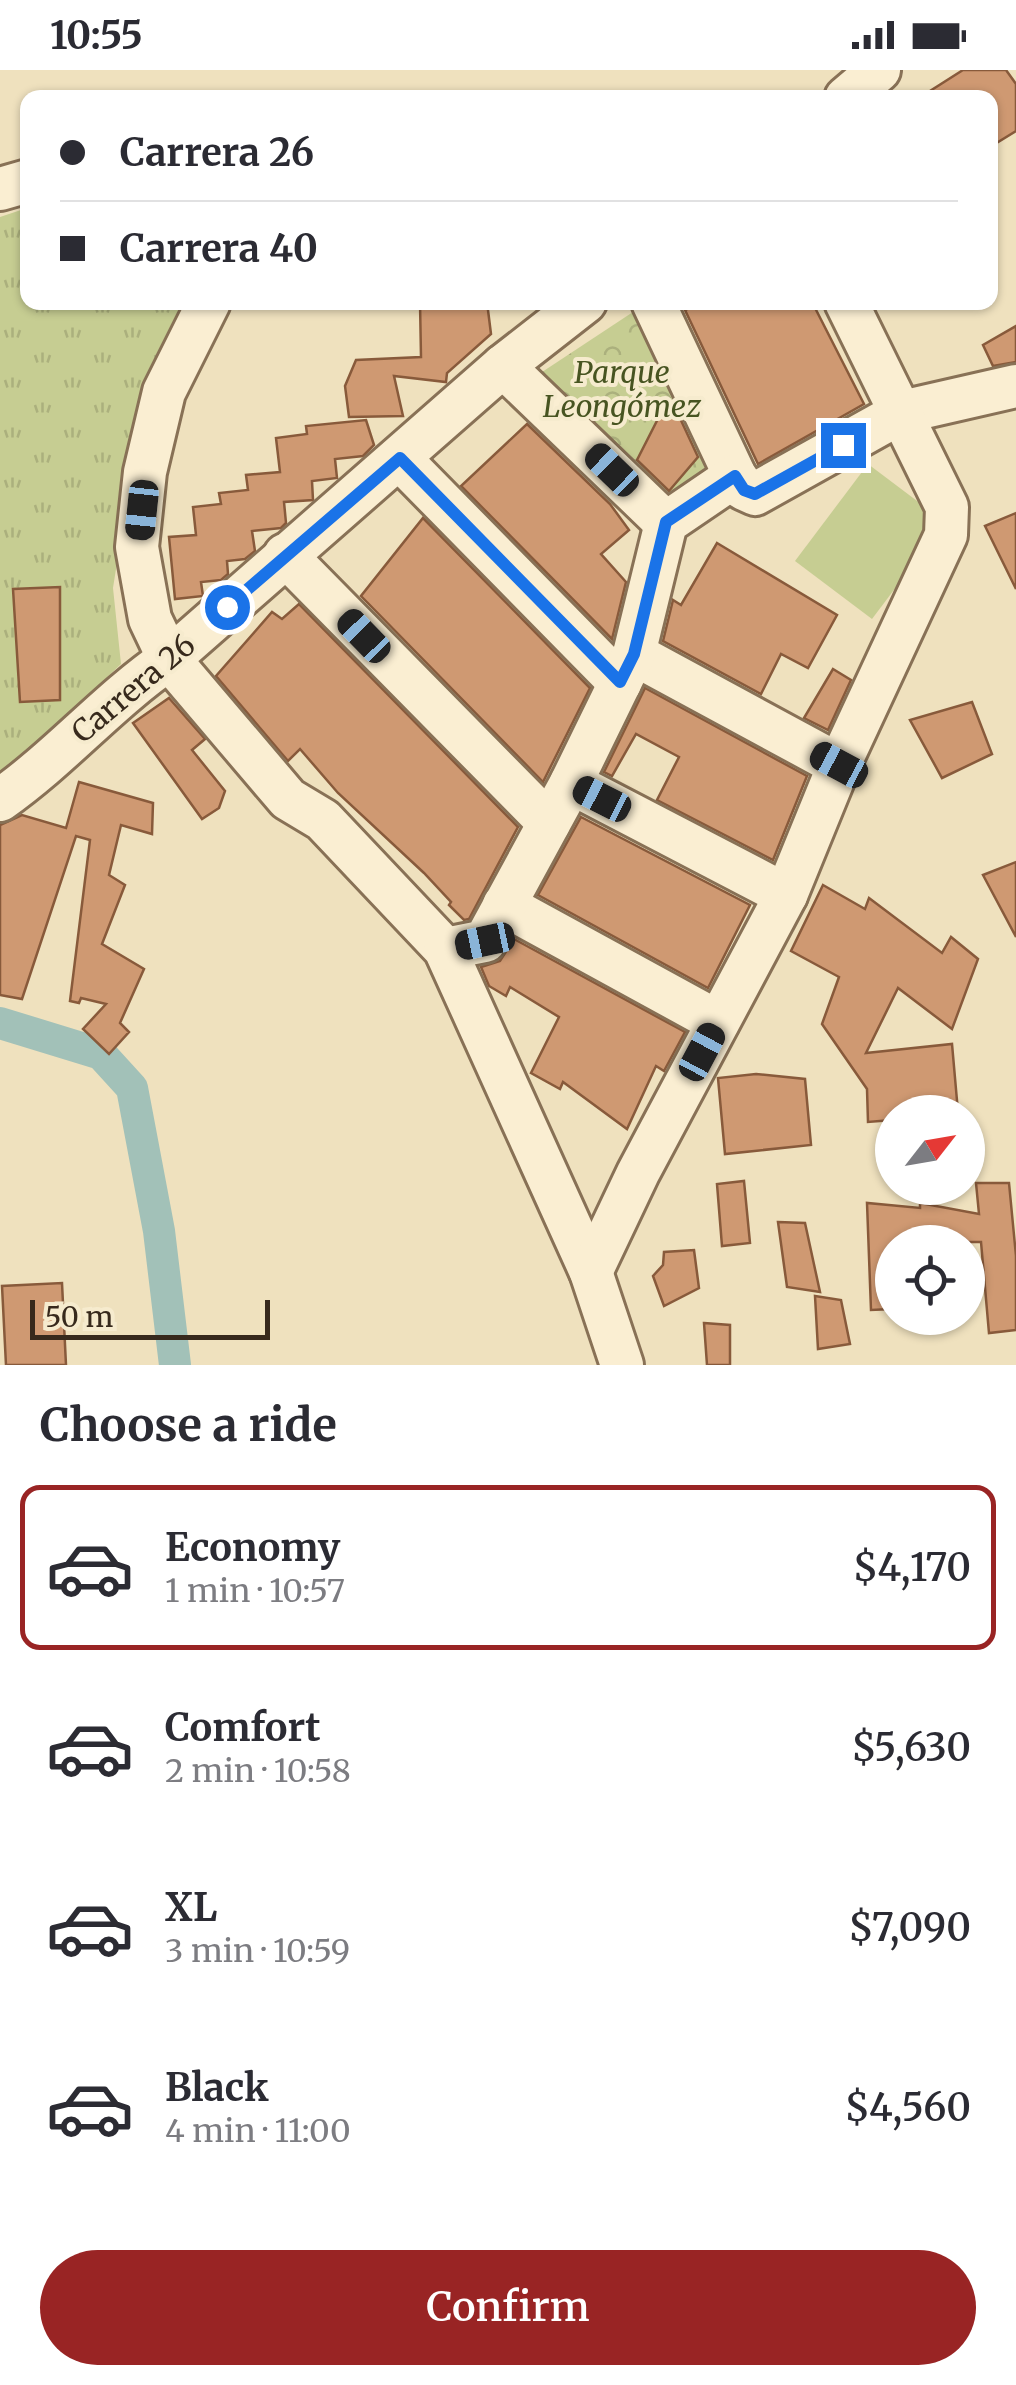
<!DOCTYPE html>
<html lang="en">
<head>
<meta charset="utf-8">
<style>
  body { margin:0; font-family:Merriweather,serif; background:#f7f7f7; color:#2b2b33; height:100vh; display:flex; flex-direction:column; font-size:38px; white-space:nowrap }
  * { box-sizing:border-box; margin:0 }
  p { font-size:32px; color:#7c7c81 }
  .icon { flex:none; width:55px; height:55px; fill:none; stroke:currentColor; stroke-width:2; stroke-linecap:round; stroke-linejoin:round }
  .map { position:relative; height:1295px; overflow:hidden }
  .panel { display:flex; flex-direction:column; background:#fff; flex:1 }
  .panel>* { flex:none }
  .hud { position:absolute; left:20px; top:20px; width:978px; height:220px; border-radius:20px; box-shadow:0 2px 8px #0004; display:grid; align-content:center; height:220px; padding:0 40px; background:#fff }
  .needle { width:65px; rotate:59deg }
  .controls { position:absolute; left:875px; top:1025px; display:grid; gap:20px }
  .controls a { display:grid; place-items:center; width:110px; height:110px; border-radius:50%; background:#fff; box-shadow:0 2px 8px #0004; font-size:50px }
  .scale { position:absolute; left:30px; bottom:25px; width:240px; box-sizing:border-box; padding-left:10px; border:5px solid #37291c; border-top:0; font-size:28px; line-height:35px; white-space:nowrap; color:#37291c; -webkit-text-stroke:8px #f6ebce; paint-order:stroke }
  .end { position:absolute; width:45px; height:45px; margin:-22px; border:12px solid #1a73e8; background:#fff; box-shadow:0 0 0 5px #fff }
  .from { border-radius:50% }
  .car { position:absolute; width:30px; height:60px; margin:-30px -15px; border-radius:12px; box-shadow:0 0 8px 2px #0007; background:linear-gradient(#222 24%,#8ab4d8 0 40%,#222 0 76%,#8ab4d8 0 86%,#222 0) }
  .hud b { display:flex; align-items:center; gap:35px; height:95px; font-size:38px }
  .hud b+b { border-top:2px solid #e1e1e2 }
  .hud i { width:25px; height:25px; background:#2b2b33 }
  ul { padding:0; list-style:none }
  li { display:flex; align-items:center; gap:30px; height:165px; margin:0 20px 15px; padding:0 20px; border:5px solid transparent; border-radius:20px }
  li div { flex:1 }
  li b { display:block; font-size:38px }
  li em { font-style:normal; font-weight:600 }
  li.selected { border-color:#992424 }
  li>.icon { width:90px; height:90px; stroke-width:1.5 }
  h2 { padding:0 40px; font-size:45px; line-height:120px }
  .cta { display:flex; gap:20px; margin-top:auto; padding:20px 40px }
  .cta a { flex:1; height:115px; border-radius:60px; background:#992424; color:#fff; font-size:40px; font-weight:600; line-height:115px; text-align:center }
  .status { display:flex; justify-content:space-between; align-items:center; height:70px; padding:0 50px; background:#fff; direction:ltr }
  .status svg { height:28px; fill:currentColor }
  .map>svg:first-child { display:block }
  .grass { fill:url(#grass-tufts) }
  .park { fill:url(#park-crowns) }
  .pitch { fill:#c6cd92 }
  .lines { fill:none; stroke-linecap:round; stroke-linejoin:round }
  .canal { stroke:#a2c1b8; stroke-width:32 }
  .building { fill:#cf9972; stroke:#885a3b; stroke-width:2.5 }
  .minor-casing { stroke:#887156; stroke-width:48 }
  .minor { stroke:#faeed2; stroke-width:42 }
  .route { stroke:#1a73e8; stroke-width:12 }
  .labels { text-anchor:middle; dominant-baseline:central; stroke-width:8; stroke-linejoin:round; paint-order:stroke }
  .park-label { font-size:30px; font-style:italic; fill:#475421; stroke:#f6ebce }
  .street-label { font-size:30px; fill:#37291c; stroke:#f6ebce }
</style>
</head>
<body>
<div class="status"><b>10:55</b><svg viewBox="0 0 49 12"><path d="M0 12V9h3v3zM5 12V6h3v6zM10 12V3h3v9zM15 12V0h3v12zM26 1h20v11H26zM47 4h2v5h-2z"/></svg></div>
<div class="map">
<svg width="1016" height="1295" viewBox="0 0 1016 1295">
  <defs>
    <pattern id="grass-tufts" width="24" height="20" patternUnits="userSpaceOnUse" patternTransform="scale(2.5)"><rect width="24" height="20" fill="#c6cd92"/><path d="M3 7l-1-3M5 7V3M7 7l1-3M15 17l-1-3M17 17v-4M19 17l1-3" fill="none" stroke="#abb07d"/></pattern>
    <pattern id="park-crowns" width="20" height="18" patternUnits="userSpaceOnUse" patternTransform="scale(2.5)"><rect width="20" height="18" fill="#c6cd92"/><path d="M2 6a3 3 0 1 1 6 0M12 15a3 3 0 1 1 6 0" fill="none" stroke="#abb07d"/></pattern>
  </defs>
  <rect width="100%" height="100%" fill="#efe1be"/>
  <!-- grass -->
  <polygon class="grass" points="27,138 28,232 196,233 143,329 113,518 121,594 0,709 0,147"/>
  <!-- park -->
  <polygon class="park" points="636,240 714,375 703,402 660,440 533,308"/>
  <!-- pitch -->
  <polygon class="pitch" points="868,394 945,452 872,549 795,491"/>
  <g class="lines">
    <!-- canal -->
    <polyline class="canal" points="0,953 101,984 132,1018 159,1161 175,1295"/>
  </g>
  <!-- building -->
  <g class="building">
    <polygon points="963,0 1006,0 1016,14 1016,61 990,77 990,28 919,28"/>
    <polygon points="420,232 487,232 491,264 447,303 446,312 394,306 403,346 349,347 345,316 356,290 421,287"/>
    <polygon points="702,232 812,232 864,334 758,394 685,240"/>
    <polygon points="1016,256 1016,292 993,296 983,275"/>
    <polygon points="666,333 679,346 698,387 669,421 637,390"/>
    <polygon points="366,350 374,375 363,386 335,389 337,408 312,411 313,430 284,432 286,453 281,458 252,461 255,481 245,489 227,491 228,504 221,510 201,512 203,526 175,529 169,467 196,465 193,437 221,434 219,423 248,420 246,405 280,402 276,368 307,364 306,356"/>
    <polygon points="527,354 610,434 629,460 601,484 626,512 612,569 461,416"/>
    <polygon points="1016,443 1016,519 985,456"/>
    <polygon points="423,448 590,618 543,712 361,526"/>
    <polygon points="717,473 837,545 808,598 781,584 761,624 663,571 673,530 681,535"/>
    <polygon points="60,517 60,630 20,632 13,519"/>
    <polygon points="299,534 518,757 469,849 464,850 449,835 451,832 424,803 338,723 300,679 288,691 216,606 272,542 282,549"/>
    <polygon points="833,599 851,610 828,660 804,648"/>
    <polygon points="645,618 807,706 773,790 657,730 679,687 636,664 612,706 604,702"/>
    <polygon points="169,628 205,669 192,680 225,721 219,738 202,749 133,653"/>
    <polygon points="972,632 992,684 942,708 910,650"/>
    <polygon points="79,712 153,733 152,764 121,755 109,805 125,815 102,874 144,899 120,953 129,962 109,984 83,959 106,934 81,928 79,933 70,931 90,770 76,766 22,929 0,925 0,755 22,745 66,758"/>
    <polygon points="581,747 750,835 708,918 538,825"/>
    <polygon points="1016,792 1016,867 983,805"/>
    <polygon points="823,815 865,839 869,828 942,883 951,867 978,889 952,959 898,918 866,983 952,974 958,1042 892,1042 892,1050 868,1052 867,1019 822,954 839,907 791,881"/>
    <polygon points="514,869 685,962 664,1001 656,996 627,1059 563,1012 560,1019 531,1003 559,947 510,917 506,926 489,916 481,897 500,891"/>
    <polygon points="756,1004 805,1009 811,1075 725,1084 718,1008"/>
    <polygon points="744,1111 750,1173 722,1176 717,1114"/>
    <polygon points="976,1113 1009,1113 1016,1186 1016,1260 989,1263 981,1172 892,1172 892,1239 871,1240 867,1133 920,1138 920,1133 979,1144"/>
    <polygon points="778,1152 805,1153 820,1222 787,1217"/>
    <polygon points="694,1180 699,1218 664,1236 653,1206 663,1195 664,1182"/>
    <polygon points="62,1213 66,1295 6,1295 2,1216"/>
    <polygon points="815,1226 841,1230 850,1274 818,1279"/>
    <polygon points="704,1253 730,1255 730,1295 707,1295"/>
  </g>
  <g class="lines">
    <!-- minor casing -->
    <g class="minor-casing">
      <g id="minor">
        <polyline points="846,28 879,0"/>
        <polyline points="0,119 28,111"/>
        <polyline points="209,232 164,322 145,402 137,477 150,549 169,589 288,729 323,750 445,879 591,1202 622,1295"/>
        <polyline points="653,232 735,406 744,419 755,424 902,342 1016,316"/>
        <polyline points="503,296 666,453"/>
        <polyline points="399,388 620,613"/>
        <polyline points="285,485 549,753"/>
        <polyline points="634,584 839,695"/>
        <polyline points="571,713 786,825"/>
        <path d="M0,730C60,688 108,631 169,589L503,296L585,232"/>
        <polyline points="504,835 718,952"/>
        <polyline points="445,879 485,871 571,713 634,584 666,453 735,406"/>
        <polyline points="591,1202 638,1103 786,825 839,695 946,465 947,437 846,232"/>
      </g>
    </g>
    <!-- minor -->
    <use href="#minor" class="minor"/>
  </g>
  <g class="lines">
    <!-- route -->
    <polyline class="route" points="227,537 400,388 620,612 634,584 666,452 735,406 744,420 755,424 843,375"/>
  </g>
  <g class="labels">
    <!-- park labels -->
    <g class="park-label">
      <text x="622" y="302">Parque<tspan x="622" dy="34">Leongómez</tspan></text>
    </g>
    <!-- street labels -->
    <g class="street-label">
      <text transform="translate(133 618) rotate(-40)">Carrera 26</text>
    </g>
  </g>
</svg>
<div class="controls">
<a><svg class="needle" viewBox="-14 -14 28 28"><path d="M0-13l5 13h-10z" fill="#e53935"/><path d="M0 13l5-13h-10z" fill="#7c7c81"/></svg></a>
<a><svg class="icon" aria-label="locate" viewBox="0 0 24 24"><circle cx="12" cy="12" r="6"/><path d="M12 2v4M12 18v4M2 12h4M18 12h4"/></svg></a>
</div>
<div class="scale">50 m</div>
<i class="end from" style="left:227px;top:537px"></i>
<i class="end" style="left:843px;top:375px"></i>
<i class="car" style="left:612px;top:400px;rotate:314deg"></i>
<i class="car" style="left:142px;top:440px;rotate:186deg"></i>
<i class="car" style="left:364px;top:566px;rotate:316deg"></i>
<i class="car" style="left:839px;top:695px;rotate:298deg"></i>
<i class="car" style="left:602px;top:729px;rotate:297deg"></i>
<i class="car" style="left:485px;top:871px;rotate:258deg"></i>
<i class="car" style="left:702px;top:982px;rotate:28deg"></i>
<div class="hud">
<b><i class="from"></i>Carrera 26</b>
<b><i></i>Carrera 40</b>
</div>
</div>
<section class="panel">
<h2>Choose a ride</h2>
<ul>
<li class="selected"><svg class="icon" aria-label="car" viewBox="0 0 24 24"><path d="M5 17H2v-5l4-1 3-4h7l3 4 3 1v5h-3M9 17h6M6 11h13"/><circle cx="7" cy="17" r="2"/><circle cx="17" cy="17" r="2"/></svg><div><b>Economy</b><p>1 min · 10:57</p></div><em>$4,170</em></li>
<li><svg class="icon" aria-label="car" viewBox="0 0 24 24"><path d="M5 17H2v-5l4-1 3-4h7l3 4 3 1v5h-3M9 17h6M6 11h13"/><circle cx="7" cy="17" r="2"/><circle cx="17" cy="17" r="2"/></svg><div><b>Comfort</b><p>2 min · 10:58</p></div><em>$5,630</em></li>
<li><svg class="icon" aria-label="car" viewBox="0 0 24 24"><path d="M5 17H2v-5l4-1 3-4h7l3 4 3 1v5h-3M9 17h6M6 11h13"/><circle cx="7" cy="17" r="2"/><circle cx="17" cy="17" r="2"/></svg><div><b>XL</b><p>3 min · 10:59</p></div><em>$7,090</em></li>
<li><svg class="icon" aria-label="car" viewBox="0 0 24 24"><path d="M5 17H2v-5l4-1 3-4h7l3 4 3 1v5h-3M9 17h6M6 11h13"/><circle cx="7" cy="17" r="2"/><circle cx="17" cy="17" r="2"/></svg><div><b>Black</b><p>4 min · 11:00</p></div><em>$4,560</em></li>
</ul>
<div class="cta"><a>Confirm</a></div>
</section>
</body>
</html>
